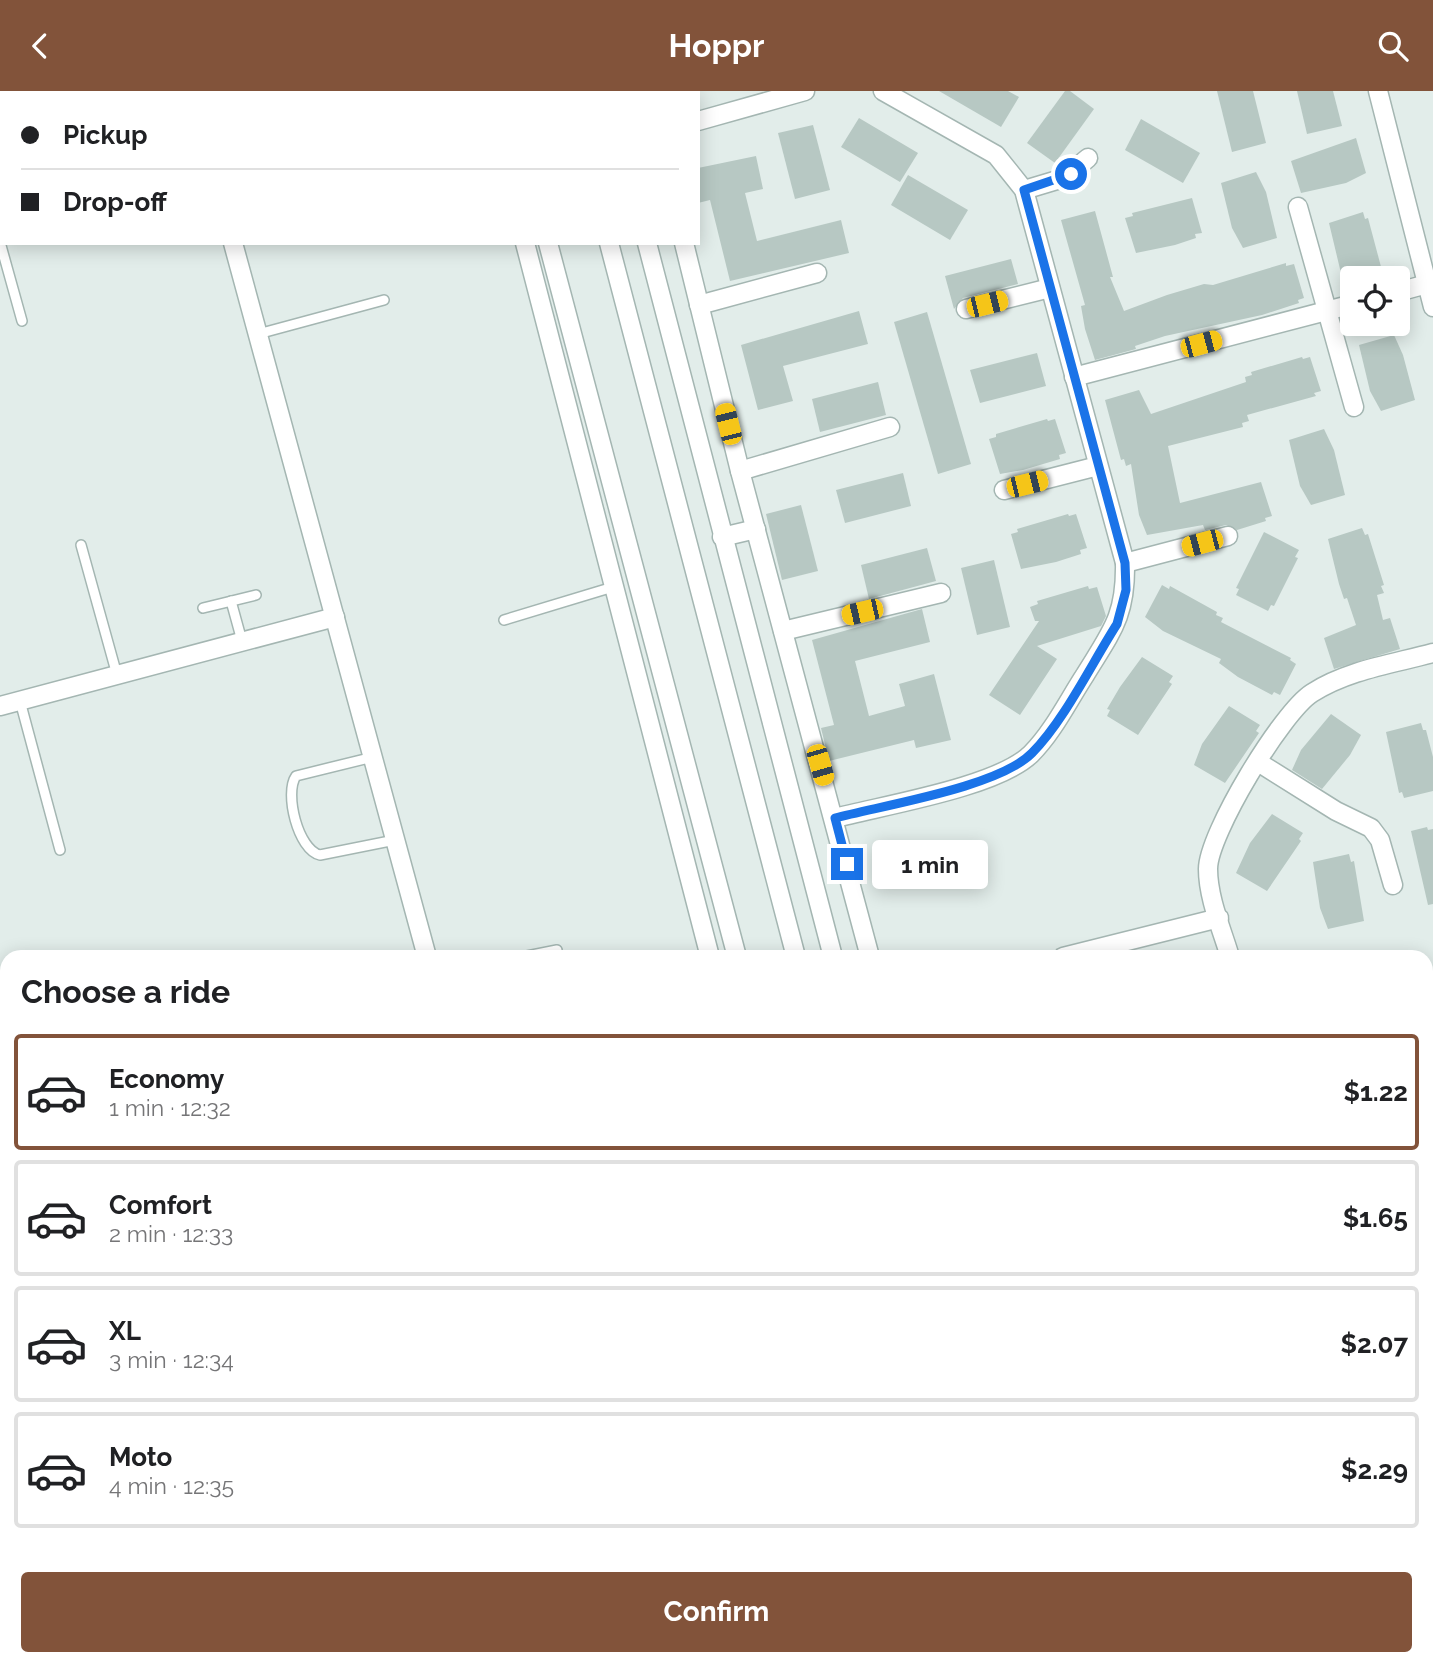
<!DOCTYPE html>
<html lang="en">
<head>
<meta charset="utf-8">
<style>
  body { margin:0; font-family:Raleway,sans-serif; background:#f2f2f2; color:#202124; height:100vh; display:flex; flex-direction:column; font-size:26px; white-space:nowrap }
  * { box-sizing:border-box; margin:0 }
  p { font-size:23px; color:#757577 }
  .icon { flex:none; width:38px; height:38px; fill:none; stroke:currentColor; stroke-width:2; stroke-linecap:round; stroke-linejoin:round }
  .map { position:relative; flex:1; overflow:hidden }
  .side { position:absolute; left:0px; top:859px; width:1433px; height:716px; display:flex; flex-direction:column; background:#fff; border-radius:21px 21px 0 0; box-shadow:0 4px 18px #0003 }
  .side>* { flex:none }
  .banner { position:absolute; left:0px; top:0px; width:700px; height:154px; box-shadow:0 4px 18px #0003; display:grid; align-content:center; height:154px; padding:0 21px; background:#fff }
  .buttons { position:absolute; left:1340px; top:175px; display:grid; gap:14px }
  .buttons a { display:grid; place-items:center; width:70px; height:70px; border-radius:7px; background:#fff; box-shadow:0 4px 18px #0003; font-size:35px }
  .end { position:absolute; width:32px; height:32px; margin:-16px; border:9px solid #1a73e8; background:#fff; box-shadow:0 0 0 4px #fff }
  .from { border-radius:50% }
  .bubble { position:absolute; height:49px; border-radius:7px; background:#fff; box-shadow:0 4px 18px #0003; font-size:23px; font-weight:700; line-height:49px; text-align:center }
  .car { position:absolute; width:21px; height:42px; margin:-21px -10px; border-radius:9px; box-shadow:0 0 5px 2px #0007; background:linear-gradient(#f5c518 24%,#345 0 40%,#f5c518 0 76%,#345 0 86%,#f5c518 0) }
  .banner b { display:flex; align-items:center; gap:24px; height:66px; font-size:26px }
  .banner b+b { border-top:2px solid #e0e0e0 }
  .banner i { width:18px; height:18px; background:#202124 }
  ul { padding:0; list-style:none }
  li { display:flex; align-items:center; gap:21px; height:116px; margin:0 14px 10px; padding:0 7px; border:4px solid #e0e0e0; border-radius:7px }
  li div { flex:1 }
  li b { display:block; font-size:26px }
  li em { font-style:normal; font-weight:700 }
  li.on { border-color:#82533a }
  li>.icon { width:63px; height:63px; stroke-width:1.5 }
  h2 { padding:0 21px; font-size:32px; line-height:84px }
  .button { display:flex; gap:14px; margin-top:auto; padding:14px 21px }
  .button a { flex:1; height:80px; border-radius:7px; background:#82533a; color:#fff; font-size:28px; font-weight:700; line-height:80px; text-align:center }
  header { display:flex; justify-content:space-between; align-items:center; height:91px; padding:0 21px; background:#82533a; color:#fff; font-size:32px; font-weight:700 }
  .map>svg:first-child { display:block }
  .building { fill:#b7c8c3 }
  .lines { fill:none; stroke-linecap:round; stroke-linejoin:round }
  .lane-casing { stroke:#a4b6b2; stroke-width:12 }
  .street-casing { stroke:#a4b6b2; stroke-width:21 }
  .lane { stroke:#fff; stroke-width:9 }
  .street { stroke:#fff; stroke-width:18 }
  .route { stroke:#1a73e8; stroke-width:9 }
</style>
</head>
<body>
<header><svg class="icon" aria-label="back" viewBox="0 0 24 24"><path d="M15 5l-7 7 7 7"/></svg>Hoppr<svg class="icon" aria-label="search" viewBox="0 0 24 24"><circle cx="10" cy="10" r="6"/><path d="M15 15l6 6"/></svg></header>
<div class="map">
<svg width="1433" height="1574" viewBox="0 0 1433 1574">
  <rect width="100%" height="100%" fill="#e2edea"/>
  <!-- building -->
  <g class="building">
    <polygon points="939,0 1008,0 1019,6 1001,36"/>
    <polygon points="1065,0 1070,0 1094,18 1055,72 1027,52"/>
    <polygon points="1217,0 1253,0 1266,52 1232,61"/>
    <polygon points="1297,0 1333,0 1342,35 1307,43"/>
    <polygon points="859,27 918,62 900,91 841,56"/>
    <polygon points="1141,28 1200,62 1183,92 1125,59"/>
    <polygon points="813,34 830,99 795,108 778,42"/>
    <polygon points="1356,47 1366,82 1346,92 1301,102 1291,70"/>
    <polygon points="756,65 763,98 745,102 757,150 841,129 849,162 730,190 710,109 698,112 698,77"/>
    <polygon points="1256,81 1266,101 1277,147 1243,157 1232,137 1221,92"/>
    <polygon points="908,84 968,119 950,149 891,114"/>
    <polygon points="1192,107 1202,142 1195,143 1196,147 1175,154 1136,162 1125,127 1133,125 1132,122"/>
    <polygon points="1095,120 1113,186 1110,186 1124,220 1167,204 1204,193 1213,194 1286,172 1286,175 1294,173 1304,207 1298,209 1299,212 1262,224 1165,245 1135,255 1136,258 1095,269 1085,238 1081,215 1085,214 1061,129"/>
    <polygon points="1363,121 1365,128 1368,127 1384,187 1343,187 1340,178 1329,132"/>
    <polygon points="1011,168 1018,193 963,207 954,218 945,185"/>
    <polygon points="859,220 868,253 783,275 793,310 758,319 741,254"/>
    <polygon points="927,221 971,373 938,383 894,231"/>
    <polygon points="1394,244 1403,264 1415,309 1381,320 1370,300 1359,254"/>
    <polygon points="1037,262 1046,295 980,312 970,279"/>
    <polygon points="1302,266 1303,268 1310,266 1321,300 1314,302 1316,305 1247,324 1249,330 1242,332 1243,336 1168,355 1180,412 1261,391 1272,425 1265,427 1266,430 1237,439 1226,434 1205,439 1203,434 1147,444 1139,424 1131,373 1126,375 1124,368 1121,369 1105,309 1139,299 1151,323 1246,291 1245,286 1252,284 1251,281"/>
    <polygon points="878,291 886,324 820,341 812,308"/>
    <polygon points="1047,328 1048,330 1055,328 1066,362 1059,364 1060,368 1023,379 1000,383 989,348 996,346 996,343"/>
    <polygon points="1324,338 1334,359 1345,404 1311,414 1300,395 1289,349"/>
    <polygon points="903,382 911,415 845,432 836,399"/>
    <polygon points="801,414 818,480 782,489 766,423"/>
    <polygon points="1068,423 1069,425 1076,423 1087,457 1080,459 1081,463 1056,471 1021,478 1011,443 1018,441 1017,438"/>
    <polygon points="1362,437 1365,444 1368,443 1384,494 1381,495 1384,502 1377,504 1383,529 1390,527 1400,558 1334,578 1324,547 1356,534 1347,507 1344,508 1339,493 1328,448"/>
    <polygon points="1264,441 1299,459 1295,466 1298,467 1274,515 1271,514 1268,520 1236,504 1239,498 1236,497"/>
    <polygon points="927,457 936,490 869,508 861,474"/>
    <polygon points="994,469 1010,536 977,544 961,477"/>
    <polygon points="1162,494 1169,498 1170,495 1217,521 1216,524 1223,527 1221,531 1291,567 1290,569 1296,573 1280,604 1274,601 1272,604 1238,586 1219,572 1221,568 1163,540 1145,526"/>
    <polygon points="1088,495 1089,498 1097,496 1106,525 1101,535 1037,555 1057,568 1020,624 989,604 1039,530 1035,530 1030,516 1038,513 1037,510"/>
    <polygon points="922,518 930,551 855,570 869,625 905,615 899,593 934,583 951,649 916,657 914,649 829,670 821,637 834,634 812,549"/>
    <polygon points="1142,566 1173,585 1169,591 1172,593 1138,644 1107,625 1110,619 1107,618 1120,596"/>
    <polygon points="1229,615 1260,634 1256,640 1259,642 1225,692 1194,674 1202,653"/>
    <polygon points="1331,623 1361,644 1350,664 1322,698 1292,679 1301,659"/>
    <polygon points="1421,632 1423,639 1426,639 1433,666 1433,700 1404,707 1402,701 1399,702 1386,641"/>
    <polygon points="1272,723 1303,742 1299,748 1301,750 1267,800 1236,782 1250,752"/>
    <polygon points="1427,736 1428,739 1433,738 1433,813 1428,814 1411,740"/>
    <polygon points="1349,763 1351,771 1354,770 1364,830 1328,838 1320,817 1313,771"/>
  </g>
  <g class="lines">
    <!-- lane casing -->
    <g class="lane-casing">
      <g id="lane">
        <polyline points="0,151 22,230"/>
        <polyline points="258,243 384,209"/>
        <polyline points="81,454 117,584"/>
        <polyline points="231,510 242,550"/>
        <polyline points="203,517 256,504"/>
        <polyline points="504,529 613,496"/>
        <polyline points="20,610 60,759"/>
        <path d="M373,666L296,685C284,702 298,759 320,764L395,749"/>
        <polyline points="522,866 557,859"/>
        <polyline points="392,1568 394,1574"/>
      </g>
    </g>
    <!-- street casing -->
    <g class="street-casing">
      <g id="street">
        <polyline points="191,0 192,2"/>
        <polyline points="487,0 487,2"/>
        <polyline points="507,0 508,2"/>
        <polyline points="570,0 570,2"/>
        <polyline points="609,0 609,2"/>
        <polyline points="646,0 646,2"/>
        <polyline points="1378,0 1433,216"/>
        <polyline points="309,2 315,0"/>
        <polyline points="698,30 805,0"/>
        <polyline points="0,83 2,83"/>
        <polyline points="1024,99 1064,87 1088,67"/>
        <polyline points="1298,116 1354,316"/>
        <polyline points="233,152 427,866"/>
        <polyline points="525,152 710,866"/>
        <polyline points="548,152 737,866"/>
        <polyline points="609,152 796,866"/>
        <polyline points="647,152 833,866"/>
        <polyline points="684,152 740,380 870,866"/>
        <polyline points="1398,201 1427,193"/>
        <polyline points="699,214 817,182"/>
        <polyline points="966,218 1050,197"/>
        <polyline points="1074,286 1353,213"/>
        <polyline points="740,380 890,336"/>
        <polyline points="1004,399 1098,375"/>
        <polyline points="722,446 756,438"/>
        <polyline points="1125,472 1228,445"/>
        <polyline points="783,540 941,502"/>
        <polyline points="0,615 335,526"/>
        <polyline points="1258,671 1336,720 1371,737 1380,749 1393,794"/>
        <path d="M835,727C885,714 997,696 1031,663C1053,641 1068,610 1085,584C1112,540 1126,525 1125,472L1024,99L996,64L883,0"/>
        <polyline points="1063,866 1219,827"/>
        <path d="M1230,866C1222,839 1208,807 1208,778C1208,743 1282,621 1312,602C1348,579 1392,573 1433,562"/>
        <polyline points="1426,1058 1433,1051"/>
        <polyline points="0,1143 7,1142"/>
        <polyline points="1426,1163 1433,1166"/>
        <polyline points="1426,1367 1433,1365"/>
        <polyline points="0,1521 7,1521"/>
        <polyline points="0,1550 7,1550"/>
        <polyline points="161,1568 169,1574"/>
        <polyline points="203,1568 210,1574"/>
        <polyline points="979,1568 981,1574"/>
        <polyline points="1019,1568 1020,1574"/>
        <polyline points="1052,1568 1053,1574"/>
        <polyline points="1400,1568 1401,1574"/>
        <polyline points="552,1574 567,1568"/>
        <polyline points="623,1574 639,1568"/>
      </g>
    </g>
    <!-- lane -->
    <use href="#lane" class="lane"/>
    <!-- street -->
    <use href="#street" class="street"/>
  </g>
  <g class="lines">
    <!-- route -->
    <path class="route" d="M847,773L835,727C884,714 999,696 1032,662C1064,630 1092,572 1117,533L1126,499L1125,472L1024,99L1071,83"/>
  </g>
</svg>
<div class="buttons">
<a><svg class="icon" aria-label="locate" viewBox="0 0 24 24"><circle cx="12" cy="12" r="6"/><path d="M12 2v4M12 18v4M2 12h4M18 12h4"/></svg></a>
</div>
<i class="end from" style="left:1071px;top:83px"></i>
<i class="end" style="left:847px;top:773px"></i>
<div class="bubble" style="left:872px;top:749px;width:116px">1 min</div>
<i class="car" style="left:987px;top:213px;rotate:76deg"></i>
<i class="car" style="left:1201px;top:253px;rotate:75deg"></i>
<i class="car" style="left:728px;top:333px;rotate:346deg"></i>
<i class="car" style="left:1027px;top:393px;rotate:76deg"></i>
<i class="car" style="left:1202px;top:452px;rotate:255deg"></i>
<i class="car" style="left:862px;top:521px;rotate:257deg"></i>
<i class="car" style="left:820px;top:674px;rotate:164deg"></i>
<div class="banner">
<b><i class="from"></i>Pickup</b>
<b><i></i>Drop-off</b>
</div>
<section class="side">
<h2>Choose a ride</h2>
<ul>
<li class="on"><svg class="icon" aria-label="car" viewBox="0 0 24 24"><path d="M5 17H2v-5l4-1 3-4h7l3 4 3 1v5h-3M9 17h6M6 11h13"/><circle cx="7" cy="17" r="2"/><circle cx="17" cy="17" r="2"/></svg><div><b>Economy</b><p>1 min · 12:32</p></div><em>$1.22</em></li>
<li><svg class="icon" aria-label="car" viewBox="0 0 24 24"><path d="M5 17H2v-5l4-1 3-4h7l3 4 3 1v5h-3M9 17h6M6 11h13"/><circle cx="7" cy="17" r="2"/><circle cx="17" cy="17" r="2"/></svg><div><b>Comfort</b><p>2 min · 12:33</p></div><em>$1.65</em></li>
<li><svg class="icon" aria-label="car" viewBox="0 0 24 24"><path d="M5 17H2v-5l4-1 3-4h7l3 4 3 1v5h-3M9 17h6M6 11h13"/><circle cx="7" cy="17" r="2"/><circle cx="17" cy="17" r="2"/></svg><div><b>XL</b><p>3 min · 12:34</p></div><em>$2.07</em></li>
<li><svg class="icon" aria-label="car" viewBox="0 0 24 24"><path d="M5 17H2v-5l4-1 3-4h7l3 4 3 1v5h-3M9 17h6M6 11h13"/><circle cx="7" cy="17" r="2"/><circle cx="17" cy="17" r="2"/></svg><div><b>Moto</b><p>4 min · 12:35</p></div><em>$2.29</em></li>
</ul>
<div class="button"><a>Confirm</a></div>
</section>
</div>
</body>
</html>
